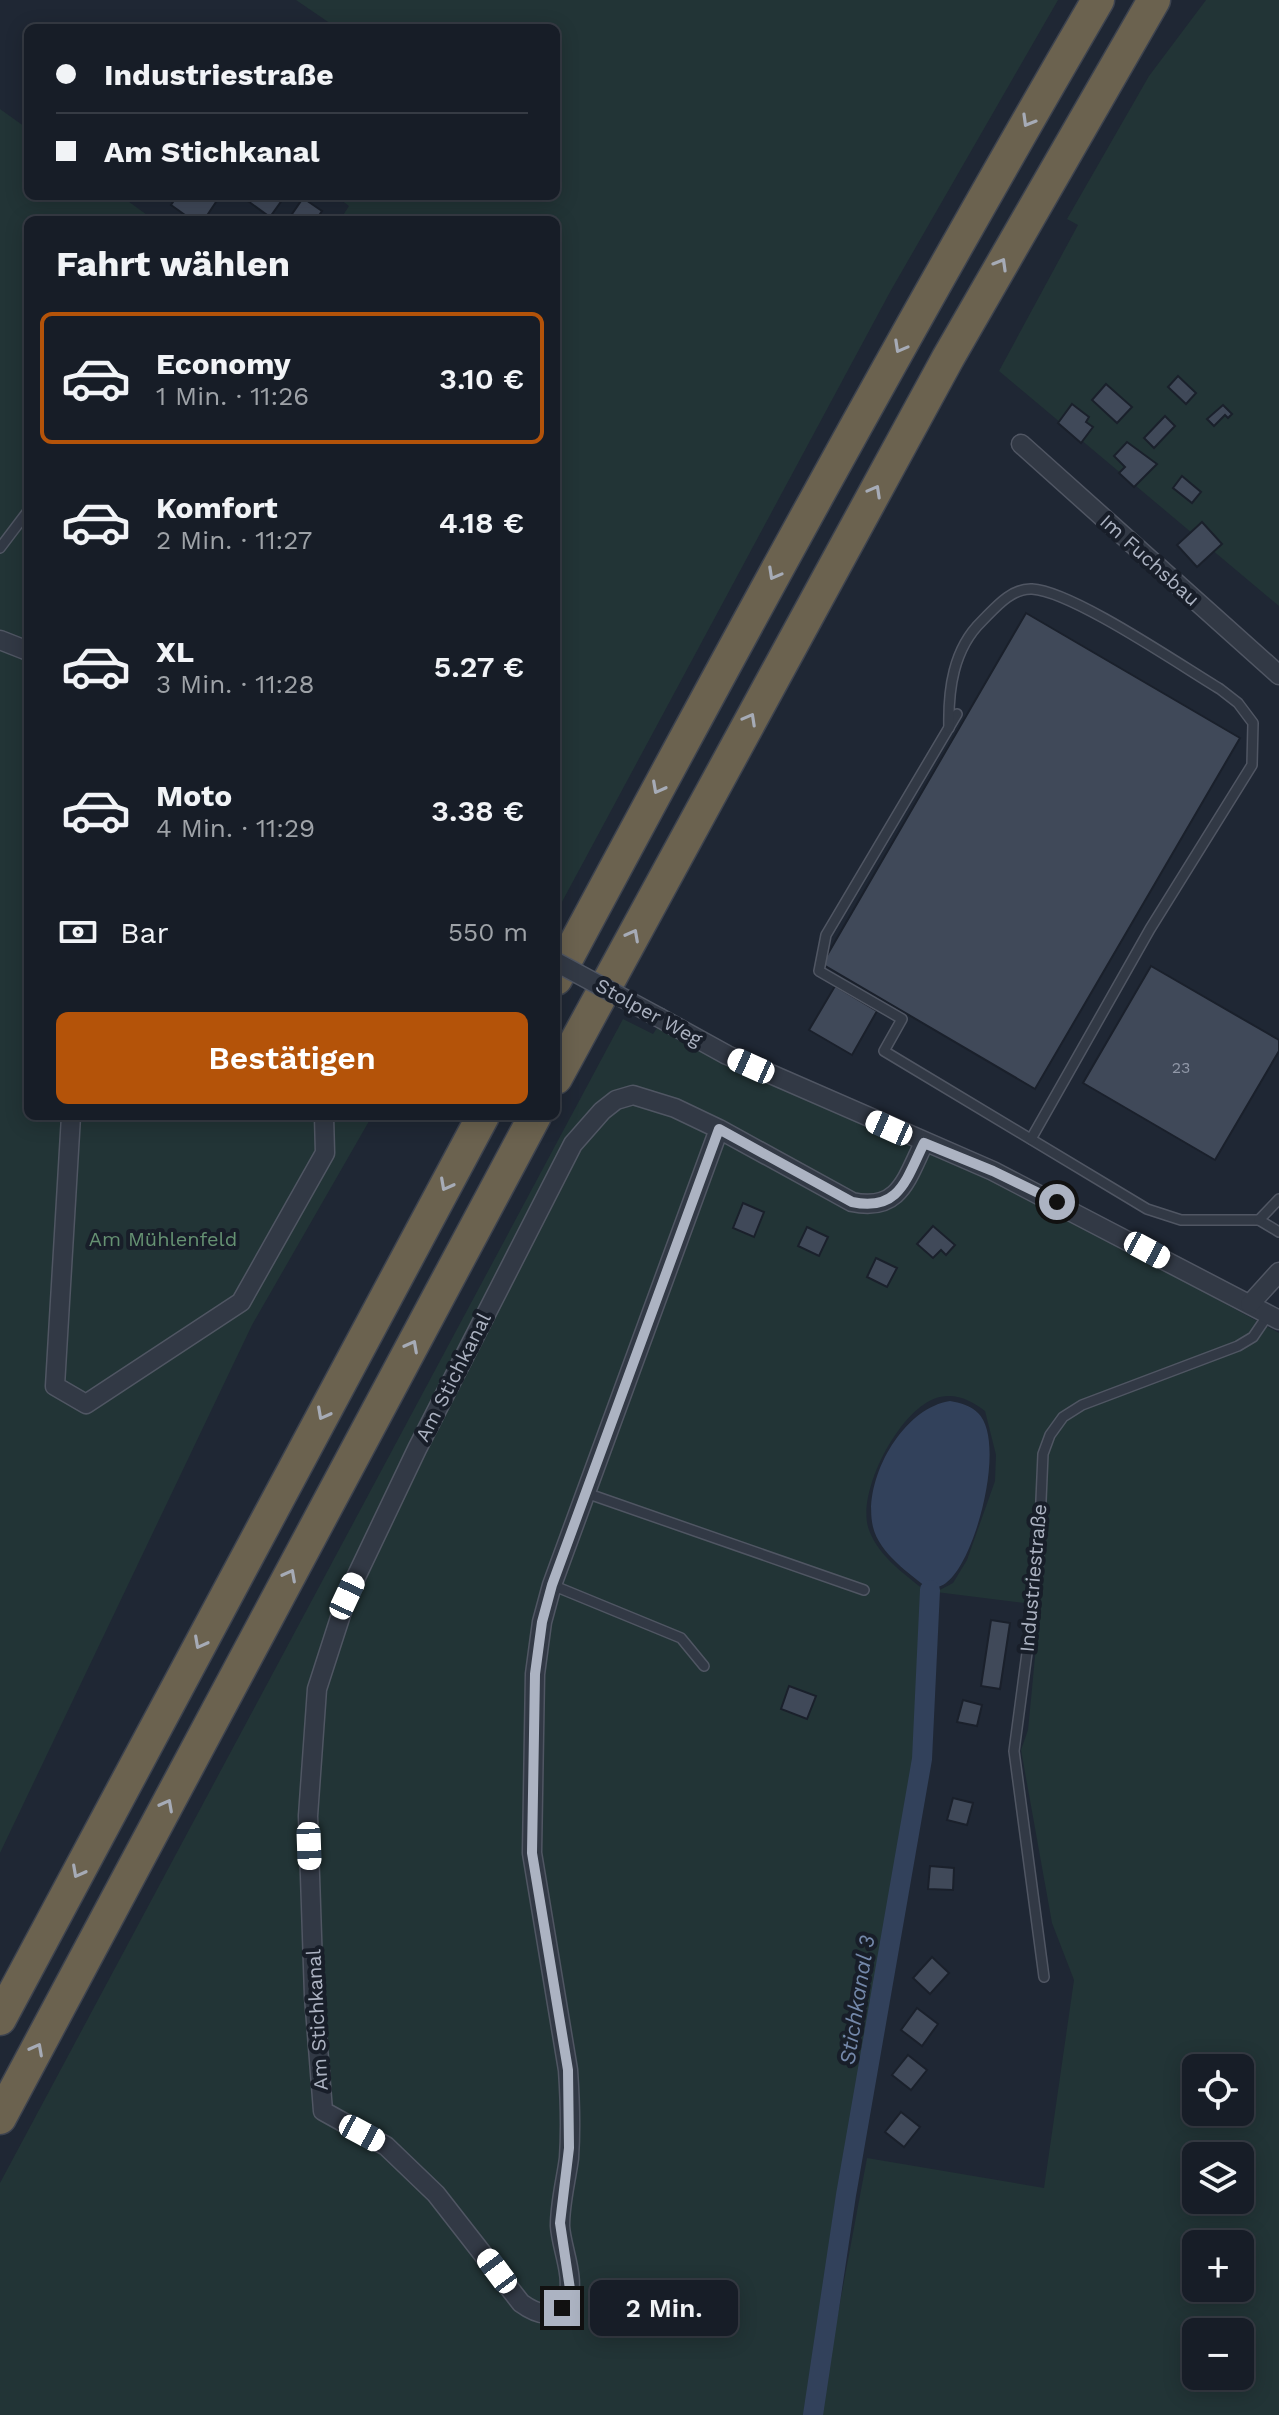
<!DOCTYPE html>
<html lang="de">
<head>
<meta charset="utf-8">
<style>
  body { margin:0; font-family:"Work Sans",sans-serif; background:#242a33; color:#f1f3f6; height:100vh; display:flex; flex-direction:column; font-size:30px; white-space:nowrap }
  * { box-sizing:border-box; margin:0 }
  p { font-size:26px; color:#9ea2a7 }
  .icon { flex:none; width:44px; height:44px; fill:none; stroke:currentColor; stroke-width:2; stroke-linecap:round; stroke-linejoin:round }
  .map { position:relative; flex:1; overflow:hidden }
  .panel { position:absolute; left:24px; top:216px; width:536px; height:904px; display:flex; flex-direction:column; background:#171d27; border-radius:12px; box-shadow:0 4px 20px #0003,0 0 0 2px #363b44 }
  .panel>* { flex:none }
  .guide { position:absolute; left:24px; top:24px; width:536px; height:176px; border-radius:12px; box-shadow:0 4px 20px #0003,0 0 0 2px #363b44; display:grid; align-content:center; height:176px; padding:0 32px; background:#171d27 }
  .controls { position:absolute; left:1182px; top:2054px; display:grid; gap:16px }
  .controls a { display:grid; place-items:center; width:72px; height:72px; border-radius:12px; background:#171d27; box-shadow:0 4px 20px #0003,0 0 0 2px #363b44; font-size:40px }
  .end { position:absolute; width:36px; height:36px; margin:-18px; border:10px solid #acb3c2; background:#111; box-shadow:0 0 0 4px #111 }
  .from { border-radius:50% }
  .bubble { position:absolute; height:56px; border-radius:12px; background:#171d27; box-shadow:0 4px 20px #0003,0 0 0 2px #363b44; font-size:26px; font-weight:600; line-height:56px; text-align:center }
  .car { position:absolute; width:24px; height:48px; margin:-24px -12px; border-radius:10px; box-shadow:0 0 6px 2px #0007; background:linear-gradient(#fff 24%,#345 0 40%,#fff 0 76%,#345 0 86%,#fff 0) }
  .guide b { display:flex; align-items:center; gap:28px; height:76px; font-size:30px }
  .guide b+b { border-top:2px solid #363b44 }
  .guide i { width:20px; height:20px; background:#f1f3f6 }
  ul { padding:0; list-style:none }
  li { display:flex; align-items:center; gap:24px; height:132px; margin:0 16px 12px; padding:0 16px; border:4px solid transparent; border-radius:12px }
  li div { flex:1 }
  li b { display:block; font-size:30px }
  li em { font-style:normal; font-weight:600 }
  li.current { border-color:#b45309 }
  li>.icon { width:72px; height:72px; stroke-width:1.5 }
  h2 { padding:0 32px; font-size:36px; line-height:96px }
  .pay { display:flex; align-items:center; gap:20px; height:88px; padding:0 32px; font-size:30px }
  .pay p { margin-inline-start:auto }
  .button { display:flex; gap:16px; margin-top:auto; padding:16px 32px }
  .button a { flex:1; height:92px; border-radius:12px; background:#b45309; color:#fff; font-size:32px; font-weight:600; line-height:92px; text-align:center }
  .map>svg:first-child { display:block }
  .green { fill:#223436; fill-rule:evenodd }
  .water { fill:#32415b }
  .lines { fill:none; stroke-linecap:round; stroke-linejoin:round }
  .canal { stroke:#32415b; stroke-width:20 }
  .building { fill:#404959; stroke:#1a202b; stroke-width:2 }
  .lane-casing { stroke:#505663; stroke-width:12 }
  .street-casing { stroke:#505663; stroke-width:21 }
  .highway-casing { stroke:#3d434f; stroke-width:35 }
  .lane { stroke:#323945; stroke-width:9 }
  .street { stroke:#323945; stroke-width:18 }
  .highway { stroke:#6b624f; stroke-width:32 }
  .street-bridge-casing { stroke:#505663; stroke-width:21; stroke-linecap:butt }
  .street-bridge { stroke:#323945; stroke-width:18 }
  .oneway { stroke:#a6abb6 }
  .route { stroke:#acb3c2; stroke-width:10 }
  .labels { text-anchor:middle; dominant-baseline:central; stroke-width:8; stroke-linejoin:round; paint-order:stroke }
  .number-label { font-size:16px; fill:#9198a8 }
  .street-label { font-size:20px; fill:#acb3c2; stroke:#181e29 }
  .park-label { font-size:20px; fill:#659172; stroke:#181e29 }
  .water-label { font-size:22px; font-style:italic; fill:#7488aa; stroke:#181e29 }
</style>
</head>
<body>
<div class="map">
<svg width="1279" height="2415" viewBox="0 0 1279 2415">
  <rect width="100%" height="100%" fill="#1f2734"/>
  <!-- green -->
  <g class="green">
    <polygon points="296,0 1058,0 890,292 556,913 556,220 340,220 349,206 336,196 556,196 556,28 337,28"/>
    <polygon points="1206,0 1279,0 1279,606 999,371 1078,225 1067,219 1149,76"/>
    <polygon points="0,109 28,129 28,196 121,196 154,220 28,220 28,1116 372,1116 252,1325 0,1853"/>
    <path d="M623,1019L653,1034L659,1025L993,1177L1279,1333V2415H819L867,2158L1044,2188L1074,1980L1052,1923L1021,1750L1028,1730L1040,1605L936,1592L953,1583L967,1560L995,1481L996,1455L985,1411C972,1401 957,1393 940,1397C901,1405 855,1493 869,1530C878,1555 903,1573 923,1589L915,1756L840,2193L805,2415H0V2183ZM1196,2068H1240V2112H1196ZM1196,2156H1240V2200H1196ZM1196,2244H1240V2288H1196ZM1196,2332H1240V2376H1196Z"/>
  </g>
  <!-- water -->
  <path class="water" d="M950,1401C960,1403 970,1405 978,1413C1007,1441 976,1560 947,1582C943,1586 935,1588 930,1590C910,1574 879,1553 873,1527C862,1481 902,1408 950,1401Z"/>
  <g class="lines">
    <!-- canal -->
    <polyline class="canal" points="813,2415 846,2195 922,1759 930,1590"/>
  </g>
  <!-- building -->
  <g class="building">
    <polygon points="177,196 220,196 204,220 192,220 171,205"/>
    <polygon points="241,196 285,196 270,217"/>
    <polygon points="303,198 322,211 316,220 288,220"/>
    <polygon points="1178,376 1196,393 1186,404 1168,387"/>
    <polygon points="1106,384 1132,407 1117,423 1092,400"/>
    <polygon points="1072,404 1089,417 1086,422 1093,427 1081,443 1058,423"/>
    <polygon points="1223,405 1232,414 1228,418 1225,415 1214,426 1207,419"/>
    <polygon points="1165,416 1175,426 1154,448 1144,438"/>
    <polygon points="1127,442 1157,464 1134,487 1119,473 1125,467 1114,456"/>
    <polygon points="1182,476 1201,492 1192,503 1173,488"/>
    <polygon points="1202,522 1222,544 1197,567 1177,545"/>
    <polygon points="1026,613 1240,738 1035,1089 822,964"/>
    <polygon points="1151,966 1279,1040 1279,1051 1215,1160 1083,1083"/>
    <polygon points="835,986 877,1011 852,1055 809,1030"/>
    <polygon points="743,1203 764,1212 754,1237 733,1228"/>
    <polygon points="933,1226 955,1245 946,1255 941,1250 933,1258 917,1244"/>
    <polygon points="807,1227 828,1237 819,1256 798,1246"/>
    <polygon points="876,1258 897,1268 887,1287 867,1277"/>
    <polygon points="991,1620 1010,1623 1000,1689 981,1686"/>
    <polygon points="789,1686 816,1696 807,1719 781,1709"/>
    <polygon points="963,1700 982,1705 977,1726 957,1722"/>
    <polygon points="953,1798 973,1803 967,1825 947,1820"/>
    <polygon points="930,1866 954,1868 953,1890 928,1889"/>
    <polygon points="932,1957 949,1973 930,1994 913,1978"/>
    <polygon points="917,2008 938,2024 922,2046 901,2030"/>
    <polygon points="908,2055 927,2070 911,2090 892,2075"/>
    <polygon points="901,2112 920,2127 904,2147 885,2132"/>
  </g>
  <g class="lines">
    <!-- lane casing -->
    <g class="lane-casing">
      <g id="lane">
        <polyline points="0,548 28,511"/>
        <polyline points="957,714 826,935 819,971 902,1019 884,1051 1147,1209 1181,1220 1259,1220 1279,1232"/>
        <path d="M949,728C948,690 953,649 982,621C995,608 1011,588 1032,589C1072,591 1180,665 1220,689L1238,703L1253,723L1252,765L1150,929L1031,1139"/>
        <polyline points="1259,1220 1279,1199"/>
        <polyline points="586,1493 864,1590"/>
        <polyline points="552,1585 681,1638 704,1666"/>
        <polyline points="1044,1977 1014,1751 1038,1570 1043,1454 1050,1435 1063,1417 1082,1405 1238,1346 1253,1337 1268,1315"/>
      </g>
    </g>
    <!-- street casing -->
    <g class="street-casing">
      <g id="street">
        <polyline points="1021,444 1279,675"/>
        <polyline points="0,640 28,651"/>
        <polyline points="660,1018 727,1055 993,1171 1279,1320"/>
        <polyline points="71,1116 55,1386 86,1404 241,1302 325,1153 324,1116"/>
        <path d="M719,1129L552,1585L542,1622L535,1674L532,1853L568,2070C570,2099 571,2129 569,2158C566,2181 560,2202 560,2226C561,2247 576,2279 567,2300C558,2322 536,2314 521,2303L436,2194L386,2146L323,2111L314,1996L308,1816L317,1689L347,1596L417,1449L573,1144L602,1111L616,1100L633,1095L675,1108L719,1129L852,1202C899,1212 906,1180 924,1143"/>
        <polyline points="1250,1304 1279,1272"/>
      </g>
    </g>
    <!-- highway casing -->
    <g class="highway-casing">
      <g id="highway">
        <path d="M556,979C732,650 910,322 1098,0"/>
        <polyline points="556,1078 948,358 1154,0"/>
        <polyline points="0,2019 483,1116"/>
        <polyline points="0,2118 535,1116"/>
      </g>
    </g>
    <!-- lane -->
    <use href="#lane" class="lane"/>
    <!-- street -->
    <use href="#street" class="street"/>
    <!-- highway -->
    <use href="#highway" class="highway"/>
    <!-- street-bridge casing -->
    <g class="street-bridge-casing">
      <polyline id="street-bridge" points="556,962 660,1018"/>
    </g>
    <!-- street-bridge -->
    <use href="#street-bridge" class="street-bridge"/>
  </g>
  <!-- one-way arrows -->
  <defs><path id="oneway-chevron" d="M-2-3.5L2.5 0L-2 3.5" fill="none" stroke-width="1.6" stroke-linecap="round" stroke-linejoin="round" transform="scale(2)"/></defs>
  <g class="oneway">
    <use href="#oneway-chevron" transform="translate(1028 121) rotate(120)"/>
    <use href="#oneway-chevron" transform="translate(1001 264) rotate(-60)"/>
    <use href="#oneway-chevron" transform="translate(900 347) rotate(119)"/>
    <use href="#oneway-chevron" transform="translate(875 491) rotate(-61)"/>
    <use href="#oneway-chevron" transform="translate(774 574) rotate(119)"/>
    <use href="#oneway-chevron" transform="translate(750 719) rotate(-61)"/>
    <use href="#oneway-chevron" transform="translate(658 788) rotate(118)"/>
    <use href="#oneway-chevron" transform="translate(633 935) rotate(-62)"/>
    <use href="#oneway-chevron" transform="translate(446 1185) rotate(118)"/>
    <use href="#oneway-chevron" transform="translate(412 1346) rotate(-62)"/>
    <use href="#oneway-chevron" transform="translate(323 1414) rotate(118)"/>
    <use href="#oneway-chevron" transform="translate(290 1575) rotate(-62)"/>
    <use href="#oneway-chevron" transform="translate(200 1643) rotate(118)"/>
    <use href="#oneway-chevron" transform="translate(167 1805) rotate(-62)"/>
    <use href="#oneway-chevron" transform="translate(78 1872) rotate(118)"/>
    <use href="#oneway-chevron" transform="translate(37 2049) rotate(-62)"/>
  </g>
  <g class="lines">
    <!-- route -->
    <path class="route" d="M562,2308L570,2289L560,2223L569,2148L568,2070L532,1853L535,1674L542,1622L552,1585L719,1129L852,1202C899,1212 906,1180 924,1143L993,1171L1057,1202"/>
  </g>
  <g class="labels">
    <!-- number labels -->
    <g class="number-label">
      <text x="1181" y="1067">23</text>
    </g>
    <!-- street labels -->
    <g class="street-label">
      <text transform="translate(1150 560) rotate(42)">Im Fuchsbau</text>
      <text transform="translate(649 1012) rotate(29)">Stolper Weg</text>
      <text transform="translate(453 1377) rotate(-63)">Am Stichkanal</text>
      <text transform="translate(1033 1578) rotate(-85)">Industriestraße</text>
      <text transform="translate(317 2020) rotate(-93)">Am Stichkanal</text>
    </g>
    <!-- park labels -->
    <g class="park-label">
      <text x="163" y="1239">Am Mühlenfeld</text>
    </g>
    <!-- water labels -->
    <g class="water-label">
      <text transform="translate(857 2000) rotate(-81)">Stichkanal 3</text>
    </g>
  </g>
</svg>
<div class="controls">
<a><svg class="icon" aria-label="locate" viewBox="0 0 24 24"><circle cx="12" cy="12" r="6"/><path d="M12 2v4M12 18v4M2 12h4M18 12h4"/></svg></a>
<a><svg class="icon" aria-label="layers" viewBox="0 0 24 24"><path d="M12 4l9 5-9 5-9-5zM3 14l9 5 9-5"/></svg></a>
<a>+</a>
<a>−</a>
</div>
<i class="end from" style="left:1057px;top:1202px"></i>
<i class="end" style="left:562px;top:2308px"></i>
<div class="bubble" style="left:590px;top:2280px;width:148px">2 Min.</div>
<i class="car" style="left:751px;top:1066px;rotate:294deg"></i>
<i class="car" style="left:889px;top:1128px;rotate:294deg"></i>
<i class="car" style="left:1147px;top:1250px;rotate:118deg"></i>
<i class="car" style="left:347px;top:1596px;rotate:25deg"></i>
<i class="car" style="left:309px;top:1846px;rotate:178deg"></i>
<i class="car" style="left:362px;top:2133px;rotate:118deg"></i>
<i class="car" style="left:497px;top:2271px;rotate:323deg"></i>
<div class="guide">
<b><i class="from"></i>Industriestraße</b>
<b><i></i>Am Stichkanal</b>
</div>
<section class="panel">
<h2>Fahrt wählen</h2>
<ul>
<li class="current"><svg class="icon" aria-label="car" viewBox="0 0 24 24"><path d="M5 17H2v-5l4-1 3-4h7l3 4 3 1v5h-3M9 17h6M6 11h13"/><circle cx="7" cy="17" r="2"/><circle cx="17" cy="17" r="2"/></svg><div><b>Economy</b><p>1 Min. · 11:26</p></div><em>3.10 €</em></li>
<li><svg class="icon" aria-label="car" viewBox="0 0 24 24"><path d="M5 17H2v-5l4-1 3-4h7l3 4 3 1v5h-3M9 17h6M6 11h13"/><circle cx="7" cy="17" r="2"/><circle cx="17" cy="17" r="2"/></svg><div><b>Komfort</b><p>2 Min. · 11:27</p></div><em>4.18 €</em></li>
<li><svg class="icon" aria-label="car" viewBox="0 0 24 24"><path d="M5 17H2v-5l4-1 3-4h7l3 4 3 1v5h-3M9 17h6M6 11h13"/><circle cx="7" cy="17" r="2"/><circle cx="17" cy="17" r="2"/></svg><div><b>XL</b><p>3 Min. · 11:28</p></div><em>5.27 €</em></li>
<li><svg class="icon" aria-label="car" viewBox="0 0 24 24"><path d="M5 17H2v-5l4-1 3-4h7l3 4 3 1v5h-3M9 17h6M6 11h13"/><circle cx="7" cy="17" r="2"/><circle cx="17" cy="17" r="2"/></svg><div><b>Moto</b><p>4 Min. · 11:29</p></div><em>3.38 €</em></li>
</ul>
<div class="pay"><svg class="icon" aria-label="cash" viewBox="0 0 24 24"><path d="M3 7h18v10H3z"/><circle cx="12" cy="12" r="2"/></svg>Bar<p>550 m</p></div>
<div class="button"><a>Bestätigen</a></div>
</section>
</div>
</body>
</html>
